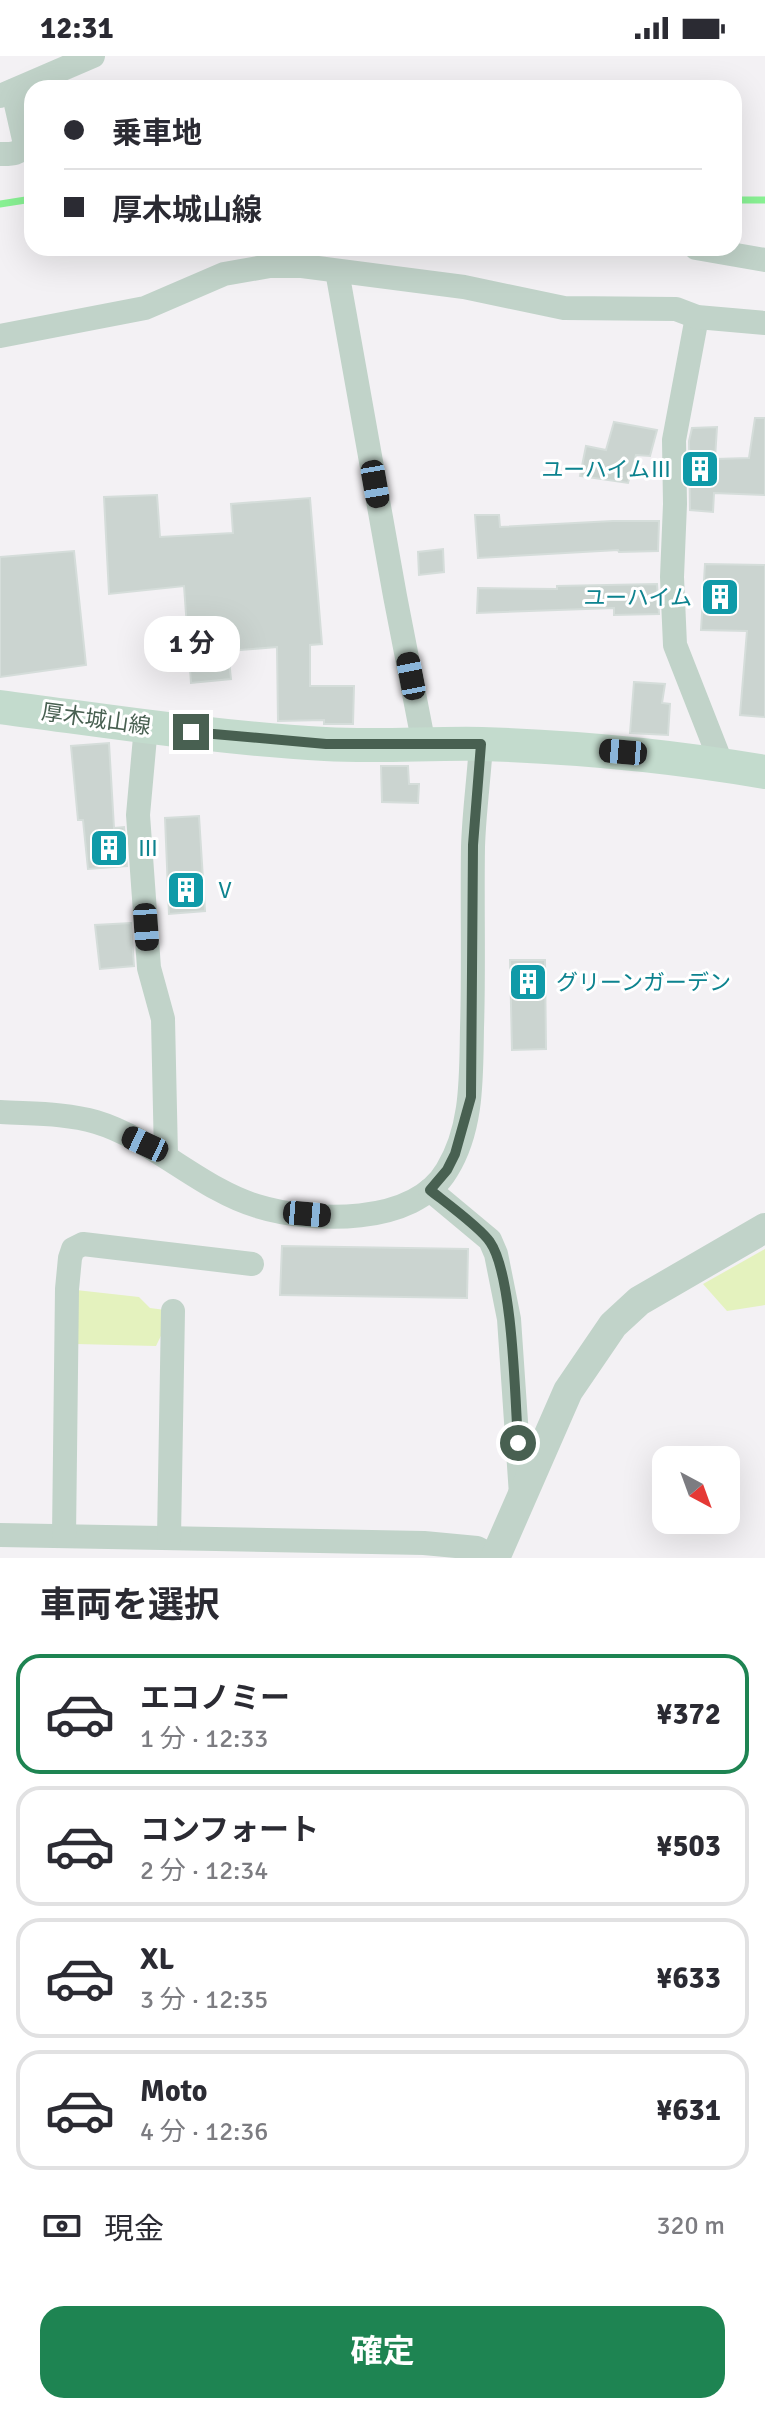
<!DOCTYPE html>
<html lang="ja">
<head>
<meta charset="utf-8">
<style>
  body { margin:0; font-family:Signika,"Noto Sans JP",sans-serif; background:#f7f7f7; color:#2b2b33; height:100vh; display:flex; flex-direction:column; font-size:30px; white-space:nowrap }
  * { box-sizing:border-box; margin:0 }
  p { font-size:26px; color:#7c7c81 }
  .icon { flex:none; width:44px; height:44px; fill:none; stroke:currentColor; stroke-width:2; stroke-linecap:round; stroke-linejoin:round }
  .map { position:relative; height:1502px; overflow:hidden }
  .panel { display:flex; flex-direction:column; background:#fff; flex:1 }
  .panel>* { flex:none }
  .top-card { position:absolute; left:24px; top:24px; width:718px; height:176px; border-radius:24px; box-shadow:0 8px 32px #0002; display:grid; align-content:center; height:176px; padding:0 40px; background:#fff }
  .needle { width:52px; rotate:139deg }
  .tools { position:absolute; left:652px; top:1390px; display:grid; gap:16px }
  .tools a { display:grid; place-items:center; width:88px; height:88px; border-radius:16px; background:#fff; box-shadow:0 8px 32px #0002; font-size:40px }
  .end { position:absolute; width:36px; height:36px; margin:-18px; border:10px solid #486051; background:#fff; box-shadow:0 0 0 4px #fff }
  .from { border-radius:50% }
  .bubble { position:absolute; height:56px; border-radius:24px; background:#fff; box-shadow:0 8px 32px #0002; font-size:26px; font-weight:700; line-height:56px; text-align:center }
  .car { position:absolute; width:24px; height:48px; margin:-24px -12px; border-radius:10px; box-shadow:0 0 6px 2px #0007; background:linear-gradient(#222 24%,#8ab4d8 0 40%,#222 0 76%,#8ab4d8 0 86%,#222 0) }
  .top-card b { display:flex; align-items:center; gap:28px; height:76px; font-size:30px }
  .top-card b+b { border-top:2px solid #e1e1e2 }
  .top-card i { width:20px; height:20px; background:#2b2b33 }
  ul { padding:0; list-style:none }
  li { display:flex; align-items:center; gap:24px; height:120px; margin:0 16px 12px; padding:0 24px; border:4px solid #e1e1e2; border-radius:24px }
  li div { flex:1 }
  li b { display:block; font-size:30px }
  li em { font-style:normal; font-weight:700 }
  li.selected { border-color:#1e8452 }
  li>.icon { width:72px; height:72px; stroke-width:1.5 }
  h2 { padding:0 40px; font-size:36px; line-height:96px }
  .pay { display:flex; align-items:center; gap:20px; height:88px; padding:0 40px; font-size:30px }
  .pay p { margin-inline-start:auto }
  .cta { display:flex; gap:16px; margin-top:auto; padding:16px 40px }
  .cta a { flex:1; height:92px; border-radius:24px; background:#1e8452; color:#fff; font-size:32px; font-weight:700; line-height:92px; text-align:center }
  .status { display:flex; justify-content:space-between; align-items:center; height:56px; padding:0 40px; background:#fff; direction:ltr }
  .status svg { height:22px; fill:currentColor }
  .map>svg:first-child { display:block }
  .green { fill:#e4f2be }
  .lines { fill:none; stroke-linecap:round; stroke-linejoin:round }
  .stream { stroke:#89f294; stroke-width:7 }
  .building { fill:#cbd4d0; stroke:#d5ddda; stroke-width:2 }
  .minor { stroke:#c1d3c9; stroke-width:24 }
  .tertiary { stroke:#c1d3c9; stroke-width:30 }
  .secondary { stroke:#c3dbcd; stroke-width:34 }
  .route { stroke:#486051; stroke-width:10 }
  .labels { text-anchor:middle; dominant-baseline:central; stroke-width:6; stroke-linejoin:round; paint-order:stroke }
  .culture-label { font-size:22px; fill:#0d838f; stroke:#fff; text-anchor:start }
  .street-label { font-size:22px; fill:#486051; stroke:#fff }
</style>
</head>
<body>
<div class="status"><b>12:31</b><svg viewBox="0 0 49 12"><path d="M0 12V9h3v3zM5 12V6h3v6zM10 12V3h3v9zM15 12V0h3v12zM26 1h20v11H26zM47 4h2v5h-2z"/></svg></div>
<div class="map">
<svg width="765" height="1502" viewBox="0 0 765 1502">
  <rect width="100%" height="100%" fill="#f3f1f4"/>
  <!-- green -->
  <g class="green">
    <polygon points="765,1193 765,1249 727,1255 703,1228"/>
    <polygon points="67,1233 139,1241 150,1252 173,1255 156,1290 76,1288"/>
  </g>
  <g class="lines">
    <!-- stream -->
    <g class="stream">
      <polyline points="734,144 765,144"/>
      <polyline points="0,148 32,143"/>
    </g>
  </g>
  <!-- building -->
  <g class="building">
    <polygon points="755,362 765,362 765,439 714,437 713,456 690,454 689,385 692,372 717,371 715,403 749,402"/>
    <polygon points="614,366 657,374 650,400 636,399 628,427 580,420 586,390 606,394"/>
    <polygon points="157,439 160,481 233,477 231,448 310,442 322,588 310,589 310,630 354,630 353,668 324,668 324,664 278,665 277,591 228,595 231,623 191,627 184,530 109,538 104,441"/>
    <polygon points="475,459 499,459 500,471 613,465 659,465 658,495 619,496 618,494 478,502"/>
    <polygon points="443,493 444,516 419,519 418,496"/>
    <polygon points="74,495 86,609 0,621 0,501"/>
    <polygon points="705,508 765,509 765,661 740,659 747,575 701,574"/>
    <polygon points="657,528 659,558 614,559 614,552 477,557 478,532 557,533 557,530"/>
    <polygon points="634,626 665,628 662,647 670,648 668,679 630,677"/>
    <polygon points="109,687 114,772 124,771 127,810 88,813 83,764 78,764 71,690"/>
    <polygon points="381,710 408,710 409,728 419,728 418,747 382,746"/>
    <polygon points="199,760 205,855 169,858 165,762"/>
    <polygon points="131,867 134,910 100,913 95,869"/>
    <polygon points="510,904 545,904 546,993 512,994"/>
    <polygon points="282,1190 468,1193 467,1242 280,1239"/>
  </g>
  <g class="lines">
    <!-- minor -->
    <g class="minor">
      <polyline points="0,40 93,0"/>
      <path d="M0,98C11,98 19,99 25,88L13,35"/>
      <polyline points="696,192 765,204"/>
      <polyline points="337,215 395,540 424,689"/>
      <polyline points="697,261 674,384 675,448 672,521 675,589 722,709"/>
      <polyline points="0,280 145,252 224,218 270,210 302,210 464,231 564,252 676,253 697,261 765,267"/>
      <polyline points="146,670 138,759 149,912 163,963 166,1100"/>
      <path d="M0,1056C31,1058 66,1057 96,1066C153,1083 202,1134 257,1150C312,1167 414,1170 447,1114C473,1072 471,1020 472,972C474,912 472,851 473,791C474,757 479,722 481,688"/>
      <polyline points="430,1134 490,1184 496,1198 509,1263 521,1439"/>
      <polyline points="0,1479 424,1487 477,1492 495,1501"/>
      <polyline points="64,1480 67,1233 70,1202 73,1193 83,1188 252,1208"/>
      <polyline points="169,1482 173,1255"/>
    </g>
    <!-- tertiary -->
    <polyline class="tertiary" points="495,1502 568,1335 613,1269 639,1245 765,1172"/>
    <!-- secondary -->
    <path class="secondary" d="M0,651C108,665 216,682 325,688C377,691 430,687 482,688C577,691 672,700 765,716"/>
  </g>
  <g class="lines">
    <!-- route -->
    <path class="route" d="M191,676L326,688H481L473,789L471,1041L455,1098L447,1114L430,1134C445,1146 481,1172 490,1186C513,1219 515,1343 518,1387"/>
  </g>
  <!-- icons -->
  <defs>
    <g id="building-square" transform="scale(2)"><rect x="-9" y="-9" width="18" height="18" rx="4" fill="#0f9aa8" stroke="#fff"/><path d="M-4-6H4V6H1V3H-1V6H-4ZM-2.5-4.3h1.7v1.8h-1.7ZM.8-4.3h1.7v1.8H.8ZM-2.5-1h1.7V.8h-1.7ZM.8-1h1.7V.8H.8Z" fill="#fff"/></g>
  </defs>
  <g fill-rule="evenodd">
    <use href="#building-square" x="700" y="413"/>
    <use href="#building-square" x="720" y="541"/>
    <use href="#building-square" x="109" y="792"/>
    <use href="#building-square" x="186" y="834"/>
    <use href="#building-square" x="528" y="926"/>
  </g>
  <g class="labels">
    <!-- culture labels -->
    <g class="culture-label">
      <text x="672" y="413" text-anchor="end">ユーハイムⅢ</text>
      <text x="692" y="541" text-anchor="end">ユーハイム</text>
      <text x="137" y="792">Ⅲ</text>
      <text x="214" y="834">Ⅴ</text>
      <text x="556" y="926">グリーンガーデン</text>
    </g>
    <!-- street labels -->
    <g class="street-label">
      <text transform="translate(96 663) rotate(8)">厚木城山線</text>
    </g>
  </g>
</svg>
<div class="tools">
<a><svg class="needle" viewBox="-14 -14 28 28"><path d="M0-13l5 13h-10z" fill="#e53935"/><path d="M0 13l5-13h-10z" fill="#7c7c81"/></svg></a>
</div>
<i class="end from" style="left:518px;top:1387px"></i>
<i class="end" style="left:191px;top:676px"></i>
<div class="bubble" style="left:144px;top:560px;width:96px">1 分</div>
<i class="car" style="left:375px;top:428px;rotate:170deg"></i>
<i class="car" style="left:411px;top:620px;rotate:349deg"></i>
<i class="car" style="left:623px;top:696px;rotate:275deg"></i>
<i class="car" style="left:146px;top:871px;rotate:176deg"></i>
<i class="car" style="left:145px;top:1088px;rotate:295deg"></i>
<i class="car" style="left:307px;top:1158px;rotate:95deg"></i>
<div class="top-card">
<b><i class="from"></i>乗車地</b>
<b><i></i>厚木城山線</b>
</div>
</div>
<section class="panel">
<h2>車両を選択</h2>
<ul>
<li class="selected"><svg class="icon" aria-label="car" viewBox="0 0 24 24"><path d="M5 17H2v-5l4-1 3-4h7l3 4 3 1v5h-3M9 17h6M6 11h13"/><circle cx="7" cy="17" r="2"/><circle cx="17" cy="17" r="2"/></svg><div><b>エコノミー</b><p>1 分 · 12:33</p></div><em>¥372</em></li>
<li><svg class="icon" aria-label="car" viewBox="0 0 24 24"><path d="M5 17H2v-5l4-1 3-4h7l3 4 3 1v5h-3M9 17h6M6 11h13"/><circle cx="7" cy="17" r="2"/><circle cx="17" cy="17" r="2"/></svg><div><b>コンフォート</b><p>2 分 · 12:34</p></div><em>¥503</em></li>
<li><svg class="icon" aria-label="car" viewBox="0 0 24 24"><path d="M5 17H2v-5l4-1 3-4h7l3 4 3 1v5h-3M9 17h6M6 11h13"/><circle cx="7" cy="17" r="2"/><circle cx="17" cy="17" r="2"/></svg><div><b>XL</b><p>3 分 · 12:35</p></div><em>¥633</em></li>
<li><svg class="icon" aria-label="car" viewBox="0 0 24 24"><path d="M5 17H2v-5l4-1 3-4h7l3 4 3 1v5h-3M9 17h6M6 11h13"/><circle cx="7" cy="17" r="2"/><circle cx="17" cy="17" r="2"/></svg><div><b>Moto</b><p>4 分 · 12:36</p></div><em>¥631</em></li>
</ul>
<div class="pay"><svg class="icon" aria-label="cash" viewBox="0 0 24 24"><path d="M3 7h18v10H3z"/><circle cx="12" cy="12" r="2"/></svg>現金<p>320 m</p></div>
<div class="cta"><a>確定</a></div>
</section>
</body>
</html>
